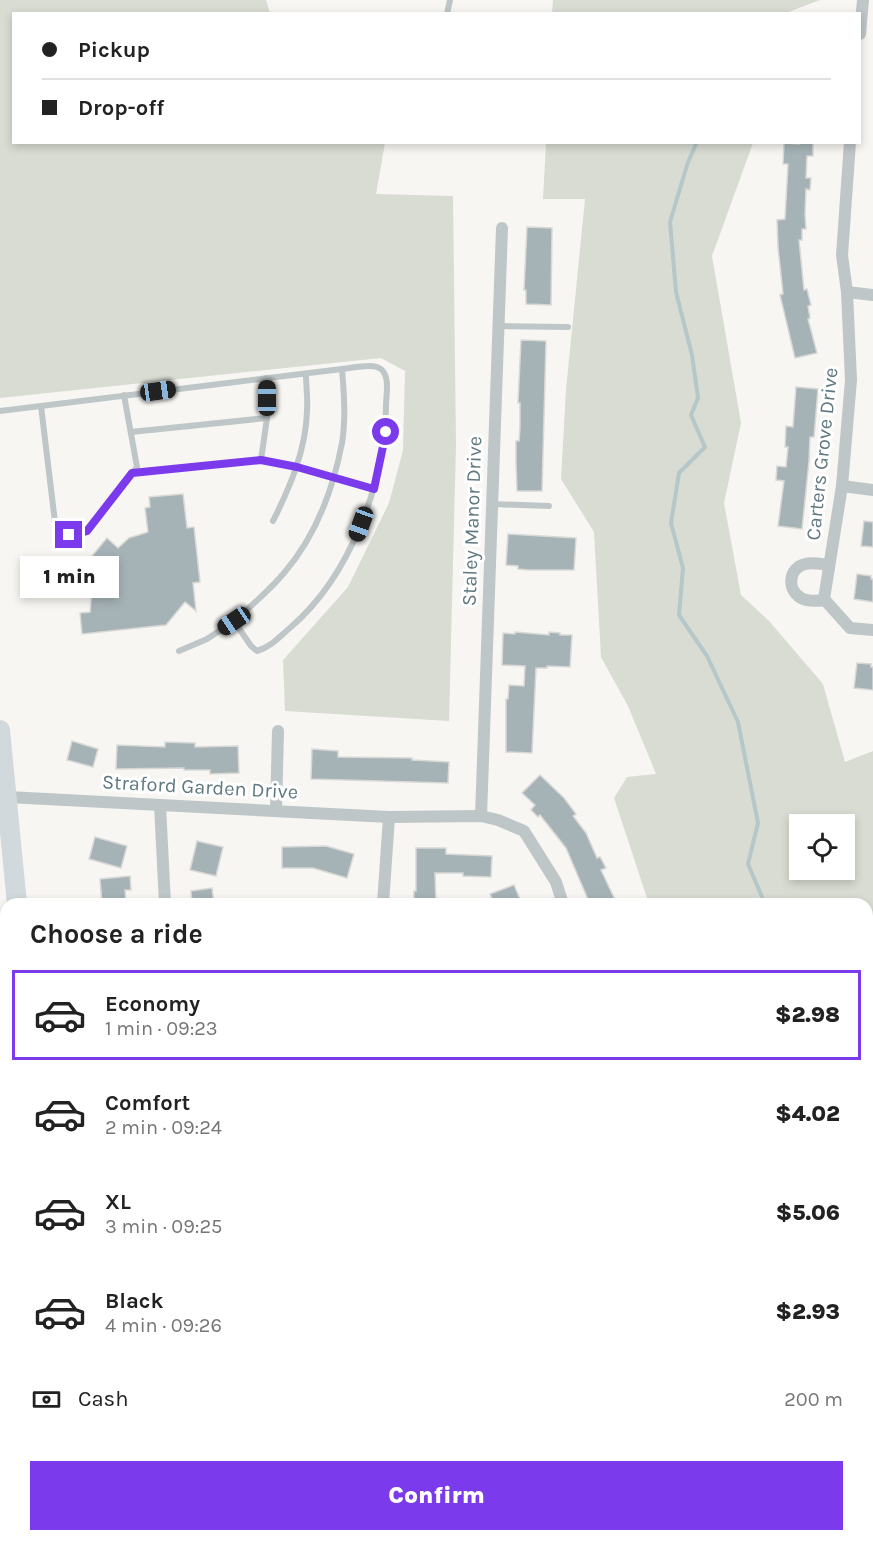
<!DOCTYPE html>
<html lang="en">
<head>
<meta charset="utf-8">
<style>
  body { margin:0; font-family:Karla,sans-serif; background:#f2f2f2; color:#222; height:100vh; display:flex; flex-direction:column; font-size:22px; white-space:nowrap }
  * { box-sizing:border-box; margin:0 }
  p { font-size:20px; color:#767676 }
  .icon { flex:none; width:33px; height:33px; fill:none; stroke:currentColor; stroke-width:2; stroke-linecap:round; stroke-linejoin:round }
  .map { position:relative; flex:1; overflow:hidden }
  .details { position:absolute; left:0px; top:898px; width:873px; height:644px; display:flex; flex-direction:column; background:#fff; border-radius:18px 18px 0 0; box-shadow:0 3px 9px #0003 }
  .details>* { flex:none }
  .banner { position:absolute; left:12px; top:12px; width:849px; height:132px; border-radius:0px; box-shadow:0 3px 9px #0003; display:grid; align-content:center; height:132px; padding:0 30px; background:#fff }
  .controls { position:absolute; left:789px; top:814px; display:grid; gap:12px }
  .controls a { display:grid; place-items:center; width:66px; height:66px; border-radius:0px; background:#fff; box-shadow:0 3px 9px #0003; font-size:30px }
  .end { position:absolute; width:27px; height:27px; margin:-14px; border:8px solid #7c3aed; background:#fff; box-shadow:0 0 0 3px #fff }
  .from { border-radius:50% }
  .bubble { position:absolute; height:42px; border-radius:0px; background:#fff; box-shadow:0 3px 9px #0003; font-size:20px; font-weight:800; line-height:42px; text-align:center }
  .car { position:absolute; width:18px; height:36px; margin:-18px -9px; border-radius:8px; box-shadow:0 0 4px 2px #0007; background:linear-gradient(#222 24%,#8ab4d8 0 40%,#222 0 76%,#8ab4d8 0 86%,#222 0) }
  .banner b { display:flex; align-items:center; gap:21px; height:57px; font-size:22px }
  .banner b+b { border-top:2px solid #e0e0e0 }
  .banner i { width:15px; height:15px; background:#222 }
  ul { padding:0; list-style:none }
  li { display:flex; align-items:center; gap:18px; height:90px; margin:0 12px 9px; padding:0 18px; border:3px solid transparent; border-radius:0px }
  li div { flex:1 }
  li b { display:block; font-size:22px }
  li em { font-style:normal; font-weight:800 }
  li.on { border-color:#7c3aed }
  li>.icon { width:54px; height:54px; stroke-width:1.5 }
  h2 { padding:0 30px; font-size:27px; line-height:72px }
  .pay { display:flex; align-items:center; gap:15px; height:66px; padding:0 30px; font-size:22px }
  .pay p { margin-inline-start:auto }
  .primary-button { display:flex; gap:12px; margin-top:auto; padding:12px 30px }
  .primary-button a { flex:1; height:69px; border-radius:0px; background:#7c3aed; color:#fff; font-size:24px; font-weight:800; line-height:69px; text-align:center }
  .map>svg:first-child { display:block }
  .green { fill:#d8dcd2; fill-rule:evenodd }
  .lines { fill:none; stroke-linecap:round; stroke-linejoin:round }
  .stream { stroke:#b6c7c9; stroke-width:4 }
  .building { fill:#a6b3b6; stroke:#d8d8d6; stroke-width:1.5 }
  .service { stroke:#bfc6c8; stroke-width:6 }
  .minor { stroke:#bfc6c8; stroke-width:12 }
  .primary { stroke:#d2d9dc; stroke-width:20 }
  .route { stroke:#7c3aed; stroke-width:8 }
  .labels { text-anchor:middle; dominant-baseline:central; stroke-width:6; stroke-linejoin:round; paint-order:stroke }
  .street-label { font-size:20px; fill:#607980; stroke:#fff }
</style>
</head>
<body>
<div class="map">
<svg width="873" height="1541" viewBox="0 0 873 1541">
  <rect width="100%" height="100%" fill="#f7f6f3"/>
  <!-- green -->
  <g class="green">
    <polygon points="0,0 266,0 270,13 14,14 14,142 385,143 376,194 453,196 456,445 449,721 285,711 283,660 348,587 389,503 403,450 405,371 381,358 0,398"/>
    <polygon points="553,0 820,0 783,14 552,13"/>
    <path d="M546,143H753L712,256L741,423L724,503L741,595L769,621L823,684L845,762L873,751V1541H128L125,1536H867V904H649L614,798L627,777L656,774L628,706L601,657L594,532L561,479L566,390L585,199H543ZM800,825H844V870H800Z"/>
    <polygon points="0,936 6,1029 6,1083 0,1080"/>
    <polygon points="0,1271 5,1278 6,1293 6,1491 0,1482"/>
  </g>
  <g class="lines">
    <!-- stream -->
    <g class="stream">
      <polyline points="697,142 688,162 670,222 676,292 692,355 698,398 691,415 705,447 679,473 671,523 683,568 679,615 707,656 738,722 758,823 748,864 765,904"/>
      <polyline points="867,1153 873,1167"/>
      <polyline points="0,1411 6,1415"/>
      <polyline points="536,1536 537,1541"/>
    </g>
  </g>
  <!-- building -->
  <g class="building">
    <polygon points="799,142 813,142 813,156 807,156 806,178 811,178 810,190 806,189 805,214 806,229 802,229 802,240 799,240 804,290 807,289 811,305 808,306 810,318 808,319 817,353 795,358 780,295 783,294 778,247 777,220 785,219 788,164 783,164 784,143 799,144"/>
    <polygon points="527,227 552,228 551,305 526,304 526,290 524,290"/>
    <polygon points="521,340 546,341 542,491 517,491 516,462 516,441 519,441 520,428 520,403 518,403"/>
    <polygon points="796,387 818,389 814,437 810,437 809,461 802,529 778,526 784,481 776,480 777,466 786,467 788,447 785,447 786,426 793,427"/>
    <polygon points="183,494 187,528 194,527 200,582 193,583 196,611 185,602 166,625 82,634 80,613 90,612 93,582 99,572 87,562 107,538 118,548 129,538 148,532 145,508 150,507 149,497"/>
    <polygon points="864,521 873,522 873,547 861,546"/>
    <polygon points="508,534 576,538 574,570 529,570 518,569 518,566 506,565"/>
    <polygon points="857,574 871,576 871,579 873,579 873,602 854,599"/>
    <polygon points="515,632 549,635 549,632 560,633 560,635 572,635 570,667 547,666 547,668 536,668 532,753 506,752 506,699 508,699 509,685 524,686 525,666 502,665 503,633 515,634"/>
    <polygon points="857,663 871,664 871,667 873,667 873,690 854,688"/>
    <polygon points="72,741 98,749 93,767 67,760"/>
    <polygon points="165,742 195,743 195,747 238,746 239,773 210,774 210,770 184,770 184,768 116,769 117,745 165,747"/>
    <polygon points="312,749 338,751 338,757 412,758 412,760 449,762 448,783 311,779"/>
    <polygon points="540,775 564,798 576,814 573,816 586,833 597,858 600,857 606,868 601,870 617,904 590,904 566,848 540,815 538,817 531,810 535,805 522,793"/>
    <polygon points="95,837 127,846 121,868 89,859"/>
    <polygon points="197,841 223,847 216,876 190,870"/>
    <polygon points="326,846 354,854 347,878 313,868 282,868 282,847"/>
    <polygon points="416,848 446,848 446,854 492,856 491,877 463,876 463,873 435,873 436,904 414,904 414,891 416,891"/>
    <polygon points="130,876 131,890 125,890 126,904 102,904 100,879"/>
    <polygon points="514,885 522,904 494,904 490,894"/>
    <polygon points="212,888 214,904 192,903 191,891"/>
  </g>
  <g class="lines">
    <!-- service -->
    <g class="service">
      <polyline points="447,14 450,0"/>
      <polyline points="499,326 568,327"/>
      <polyline points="41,406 55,522 69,535 87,531 137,467 124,395"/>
      <path d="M0,411L342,369C353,368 375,362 382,370C390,378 386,395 386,406C385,483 350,576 291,627C280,636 271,647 257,651L251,646L234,621L207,639L179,651"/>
      <polyline points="267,418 267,378"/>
      <polyline points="131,432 267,418 261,460"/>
      <polyline points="132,473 261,460 297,467 374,489"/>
      <polyline points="492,504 549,506"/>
      <path d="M273,521C290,487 306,450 307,411C308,399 306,386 306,374"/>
      <path d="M234,621C251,606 269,591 284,573C315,537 333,490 342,443C346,419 344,394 342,369"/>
    </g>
    <!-- minor -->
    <g class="minor">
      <polyline points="860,34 863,0"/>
      <polyline points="850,142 842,255 847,292 851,380 842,486 824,599 850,628 873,630"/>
      <polyline points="847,292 873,295"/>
      <polyline points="842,486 873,490"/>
      <path d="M825,600C818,601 808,602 801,598C786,589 789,568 805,564C812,562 822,564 829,565"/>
      <polyline points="8,797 389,817 481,816 498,820 524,831 556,882 563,904"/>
      <polyline points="160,805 165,904"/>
      <polyline points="276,811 278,731"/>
      <polyline points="481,816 502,228"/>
      <polyline points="383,904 389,817"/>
      <polyline points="0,1253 6,1253"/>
    </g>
    <!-- primary -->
    <g class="primary">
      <polyline points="0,730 17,904"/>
      <polyline points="97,1536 100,1541"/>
    </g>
  </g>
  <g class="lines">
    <!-- route -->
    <polyline class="route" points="69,535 87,531 132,473 261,460 297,467 374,489 386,432"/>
  </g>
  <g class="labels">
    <!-- street labels -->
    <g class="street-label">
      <text transform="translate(822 454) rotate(-84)">Carters Grove Drive</text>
      <text transform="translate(472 521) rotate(-88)">Staley Manor Drive</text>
      <text transform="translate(200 787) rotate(3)">Straford Garden Drive</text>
    </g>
  </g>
</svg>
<div class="controls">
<a><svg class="icon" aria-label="locate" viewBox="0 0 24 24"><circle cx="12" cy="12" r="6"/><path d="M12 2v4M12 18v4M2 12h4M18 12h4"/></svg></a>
</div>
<i class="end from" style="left:386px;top:432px"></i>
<i class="end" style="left:69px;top:535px"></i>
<div class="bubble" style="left:20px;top:556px;width:99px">1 min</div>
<i class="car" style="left:158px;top:391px;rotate:82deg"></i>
<i class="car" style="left:267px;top:398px;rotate:0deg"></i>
<i class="car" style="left:361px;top:524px;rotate:200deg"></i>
<i class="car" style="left:234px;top:621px;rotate:236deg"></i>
<div class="banner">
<b><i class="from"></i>Pickup</b>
<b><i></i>Drop-off</b>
</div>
<section class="details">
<h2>Choose a ride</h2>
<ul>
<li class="on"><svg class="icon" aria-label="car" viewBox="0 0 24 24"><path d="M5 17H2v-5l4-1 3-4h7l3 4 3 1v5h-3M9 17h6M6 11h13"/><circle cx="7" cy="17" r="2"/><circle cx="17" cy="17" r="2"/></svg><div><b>Economy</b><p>1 min · 09:23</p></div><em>$2.98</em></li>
<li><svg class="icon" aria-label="car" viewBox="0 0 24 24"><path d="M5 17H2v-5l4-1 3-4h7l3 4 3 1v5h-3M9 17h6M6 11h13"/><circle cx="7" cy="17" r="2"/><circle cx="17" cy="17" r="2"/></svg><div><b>Comfort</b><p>2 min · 09:24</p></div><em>$4.02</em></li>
<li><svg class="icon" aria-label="car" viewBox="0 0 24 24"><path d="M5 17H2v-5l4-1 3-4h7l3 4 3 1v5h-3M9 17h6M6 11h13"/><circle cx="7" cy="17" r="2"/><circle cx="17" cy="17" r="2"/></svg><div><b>XL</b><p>3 min · 09:25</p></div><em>$5.06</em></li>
<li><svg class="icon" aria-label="car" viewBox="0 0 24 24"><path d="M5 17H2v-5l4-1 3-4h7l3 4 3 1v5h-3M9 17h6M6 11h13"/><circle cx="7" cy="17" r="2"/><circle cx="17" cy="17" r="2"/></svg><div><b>Black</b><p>4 min · 09:26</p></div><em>$2.93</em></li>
</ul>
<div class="pay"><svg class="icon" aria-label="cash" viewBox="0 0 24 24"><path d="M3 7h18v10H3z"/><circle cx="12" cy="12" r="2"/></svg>Cash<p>200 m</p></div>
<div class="primary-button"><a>Confirm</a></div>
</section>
</div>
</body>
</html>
